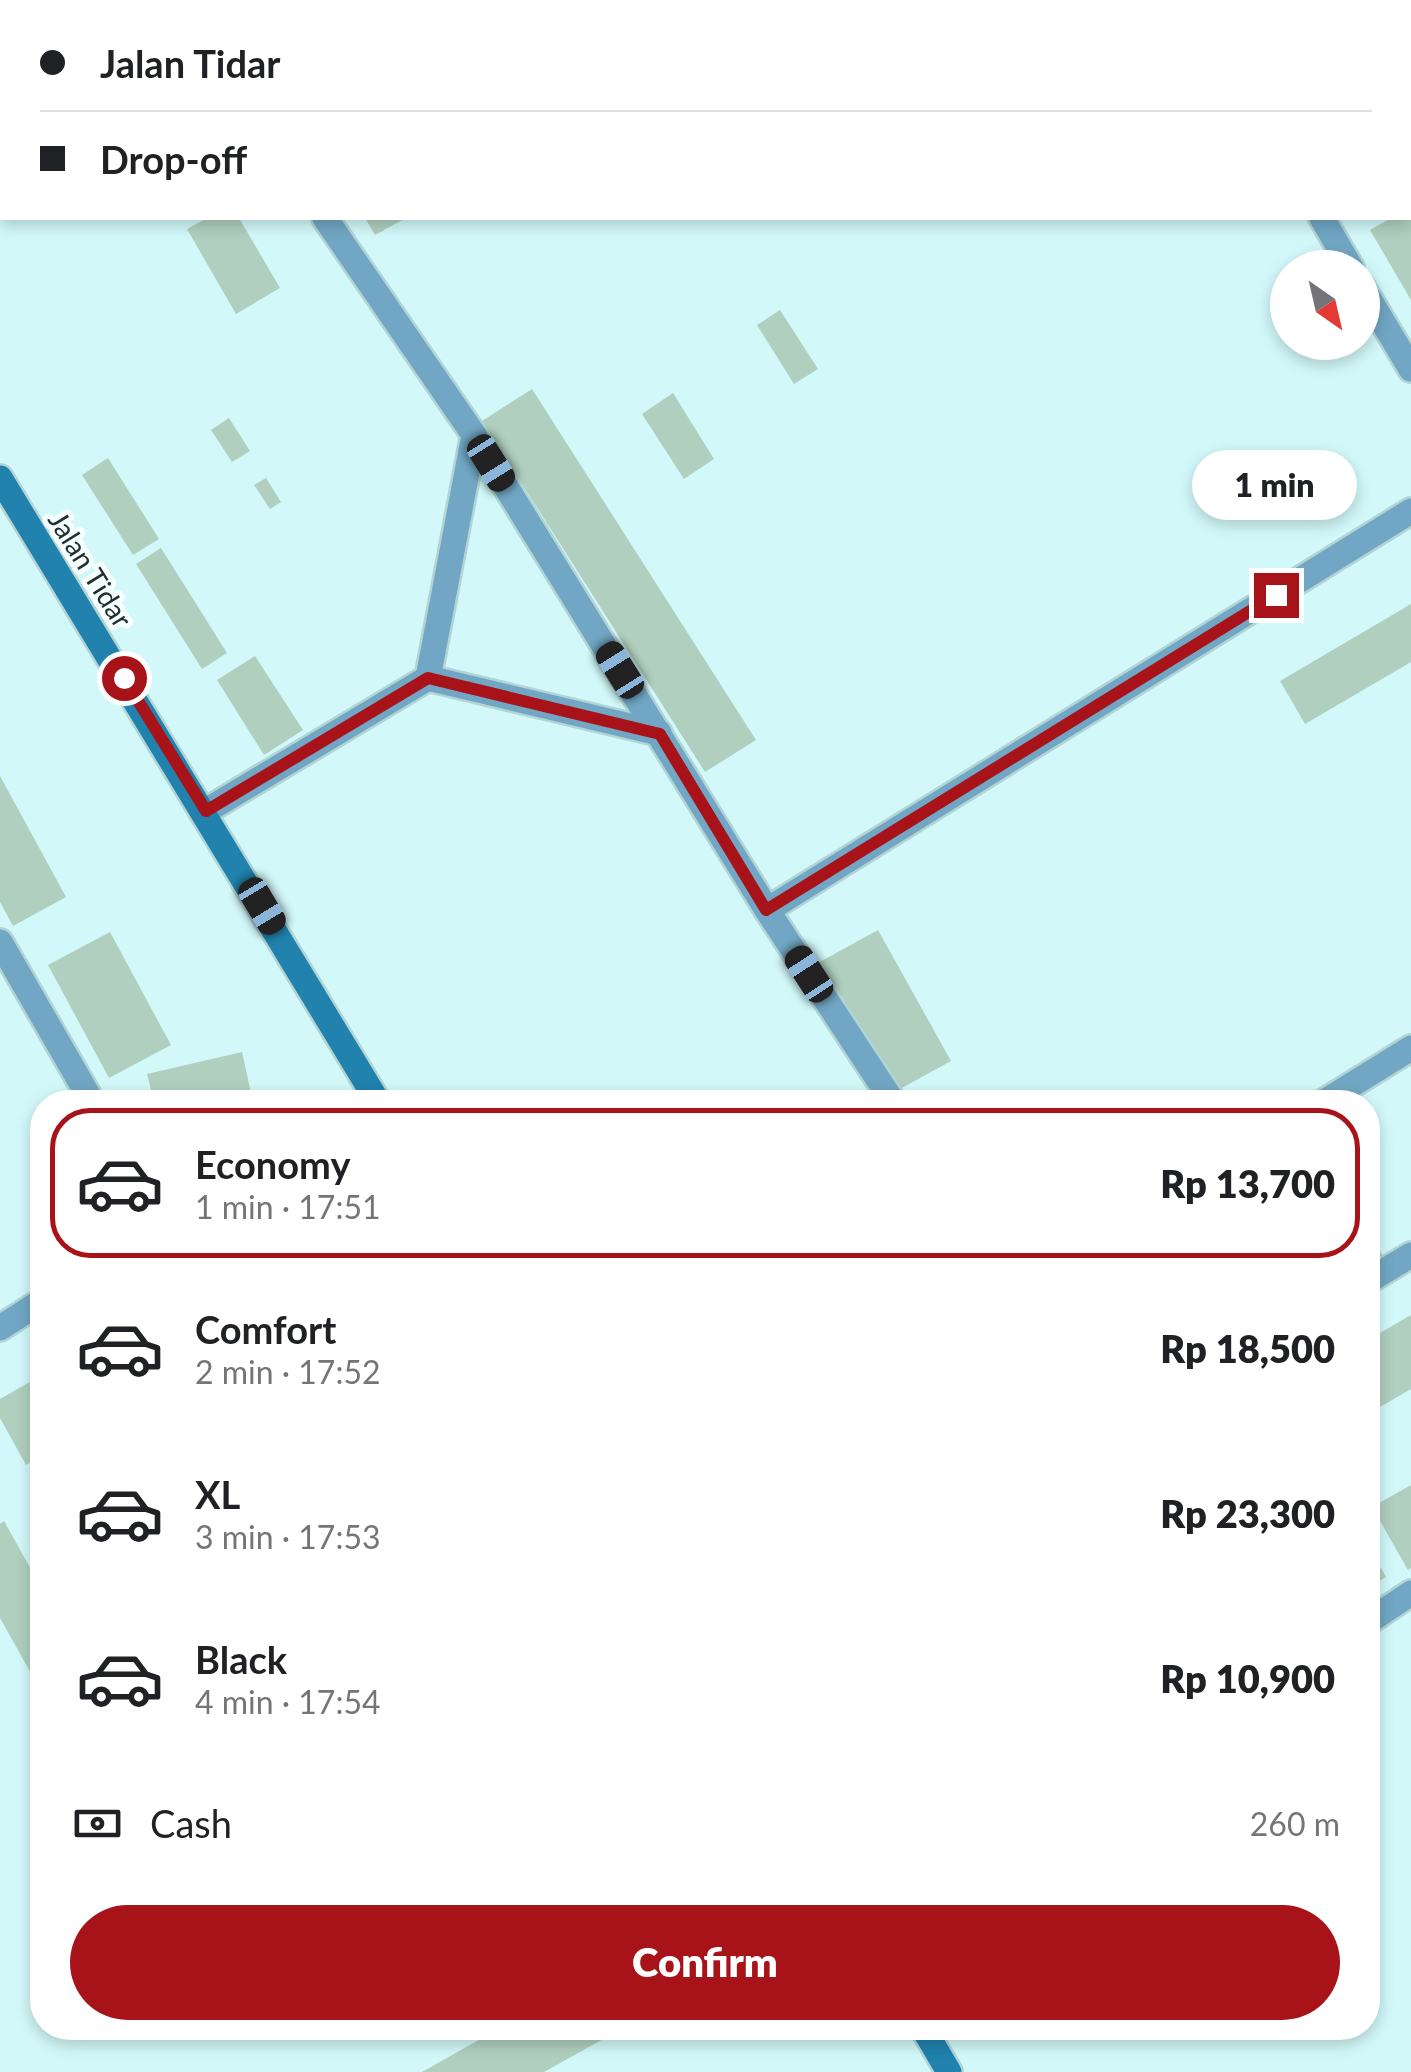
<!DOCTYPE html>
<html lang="en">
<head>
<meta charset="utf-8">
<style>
  body { margin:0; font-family:Lato,sans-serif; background:#f2f2f2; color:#202124; height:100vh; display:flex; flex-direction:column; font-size:38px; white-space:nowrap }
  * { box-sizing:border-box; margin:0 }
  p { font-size:32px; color:#757577 }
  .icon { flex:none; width:55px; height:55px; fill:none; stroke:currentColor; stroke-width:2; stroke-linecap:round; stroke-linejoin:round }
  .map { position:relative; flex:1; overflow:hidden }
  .details { position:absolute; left:30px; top:1090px; width:1350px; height:950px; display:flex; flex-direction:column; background:#fff; border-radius:40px; box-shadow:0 5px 15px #0003 }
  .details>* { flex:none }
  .banner { position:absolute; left:0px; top:0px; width:1412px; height:220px; box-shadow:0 5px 15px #0003; display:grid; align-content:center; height:220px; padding:0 40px; background:#fff }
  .needle { width:65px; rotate:146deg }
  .buttons { position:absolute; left:1270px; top:250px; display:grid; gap:20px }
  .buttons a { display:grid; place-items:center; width:110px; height:110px; border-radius:50%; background:#fff; box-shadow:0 5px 15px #0003; font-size:50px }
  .end { position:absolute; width:45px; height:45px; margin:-22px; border:12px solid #a8131a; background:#fff; box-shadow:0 0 0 5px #fff }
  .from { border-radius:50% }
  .bubble { position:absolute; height:70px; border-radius:35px; background:#fff; box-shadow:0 5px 15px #0003; font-size:32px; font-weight:800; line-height:70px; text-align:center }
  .car { position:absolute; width:30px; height:60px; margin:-30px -15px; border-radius:12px; box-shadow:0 0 8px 2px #0007; background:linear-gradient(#222 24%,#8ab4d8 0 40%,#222 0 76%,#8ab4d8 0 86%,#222 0) }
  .banner b { display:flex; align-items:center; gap:35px; height:95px; font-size:38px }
  .banner b+b { border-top:2px solid #e0e0e0 }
  .banner i { width:25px; height:25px; background:#202124 }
  ul { padding:18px 0 0; list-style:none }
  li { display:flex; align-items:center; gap:30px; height:150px; margin:0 20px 15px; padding:0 20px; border:5px solid transparent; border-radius:40px }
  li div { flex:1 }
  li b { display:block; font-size:38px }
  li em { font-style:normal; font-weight:800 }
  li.active { border-color:#a8131a }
  li>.icon { width:90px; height:90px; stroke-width:1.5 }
  .pay { display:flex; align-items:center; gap:25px; height:110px; padding:0 40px; font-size:38px }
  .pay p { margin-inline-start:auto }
  .primary-button { display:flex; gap:20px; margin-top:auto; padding:20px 40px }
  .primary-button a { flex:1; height:115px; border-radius:60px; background:#a8131a; color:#fff; font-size:40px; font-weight:800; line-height:115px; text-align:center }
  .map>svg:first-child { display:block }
  .building { fill:#b0cfbf }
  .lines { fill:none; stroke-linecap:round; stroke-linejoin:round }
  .street-casing { stroke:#b2d4d5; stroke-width:30 }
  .secondary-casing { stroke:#b2d4d5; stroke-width:30 }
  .street { stroke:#71a7c4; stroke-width:25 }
  .secondary { stroke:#2082ad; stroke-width:25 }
  .route { stroke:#a8131a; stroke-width:12 }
  .labels { text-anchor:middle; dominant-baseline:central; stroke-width:10; stroke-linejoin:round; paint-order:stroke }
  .street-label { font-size:28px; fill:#212f30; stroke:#f7fefe }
</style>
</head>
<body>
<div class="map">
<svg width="1411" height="2072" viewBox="0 0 1411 2072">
  <rect width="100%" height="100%" fill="#d2f8f9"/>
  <!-- building -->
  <g class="building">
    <polygon points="207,218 239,218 280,288 236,314 187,229"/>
    <polygon points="365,218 406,218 375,235"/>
    <polygon points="1391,218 1411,219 1411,300 1370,230"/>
    <polygon points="780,310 818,369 794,384 757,325"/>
    <polygon points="532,389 756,740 705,772 482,421"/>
    <polygon points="673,393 714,459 684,479 642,414"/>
    <polygon points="229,418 250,451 232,462 211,430"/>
    <polygon points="108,458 159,539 133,555 82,475"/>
    <polygon points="266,478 281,502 270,509 254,485"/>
    <polygon points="161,548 227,653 202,669 136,564"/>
    <polygon points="1411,604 1411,662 1305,724 1280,681"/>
    <polygon points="255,656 303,730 264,755 217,680"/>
    <polygon points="0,776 66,897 13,926 0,902"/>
    <polygon points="878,930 951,1061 889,1095 816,964"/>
    <polygon points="110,932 171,1045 109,1078 48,965"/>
    <polygon points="242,1052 253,1102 154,1102 147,1074"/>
    <polygon points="1368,1229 1384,1258 1368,1267"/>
    <polygon points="1411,1315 1411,1389 1368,1414 1368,1340"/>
    <polygon points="42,1375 42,1455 26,1465 0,1418 0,1399"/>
    <polygon points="1411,1485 1411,1568 1408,1570 1372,1507"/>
    <polygon points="4,1521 42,1589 42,1693 0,1618 0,1524"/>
    <polygon points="1368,1545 1386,1577 1368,1588"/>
    <polygon points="500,2028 623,2028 544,2072 422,2072"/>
  </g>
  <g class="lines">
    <!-- street casing -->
    <g class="street-casing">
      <g id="street">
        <polyline points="186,0 187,2"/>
        <polyline points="477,0 479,2"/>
        <polyline points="1194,0 1196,2"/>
        <polyline points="531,2 535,0"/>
        <polyline points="325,218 474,435 767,910 893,1102"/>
        <polyline points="1322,218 1351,268"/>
        <polyline points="1362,287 1411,369"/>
        <polyline points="428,678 659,733"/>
        <polyline points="206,811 428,678 474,435"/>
        <polyline points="767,910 1411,511"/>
        <polyline points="0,942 92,1102"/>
        <polyline points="1324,1102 1411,1048"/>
        <polyline points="1368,1281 1411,1255"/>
        <polyline points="0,1328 42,1301"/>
        <polyline points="1368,1622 1411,1593"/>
      </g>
    </g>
    <!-- secondary casing -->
    <g class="secondary-casing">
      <g id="secondary">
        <polyline points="0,478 378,1102"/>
        <polyline points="923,2028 949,2072"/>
      </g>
    </g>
    <!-- street -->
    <use href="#street" class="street"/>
    <!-- secondary -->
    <use href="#secondary" class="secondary"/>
  </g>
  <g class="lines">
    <!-- route -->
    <polyline class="route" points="124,678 206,811 428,678 660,734 766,910 1276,595"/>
  </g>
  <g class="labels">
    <!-- street labels -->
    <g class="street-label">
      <text transform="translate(91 569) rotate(58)">Jalan Tidar</text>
    </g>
  </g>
</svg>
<div class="buttons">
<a><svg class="needle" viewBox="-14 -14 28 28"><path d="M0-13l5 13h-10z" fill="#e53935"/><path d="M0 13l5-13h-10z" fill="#757577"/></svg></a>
</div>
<i class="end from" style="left:124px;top:678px"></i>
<i class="end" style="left:1276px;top:595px"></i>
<div class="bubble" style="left:1192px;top:450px;width:165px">1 min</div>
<i class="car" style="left:491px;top:463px;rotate:148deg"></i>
<i class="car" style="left:620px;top:670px;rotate:328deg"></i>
<i class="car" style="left:262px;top:906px;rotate:149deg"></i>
<i class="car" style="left:809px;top:974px;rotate:327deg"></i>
<div class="banner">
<b><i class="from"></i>Jalan Tidar</b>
<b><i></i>Drop-off</b>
</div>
<section class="details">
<ul>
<li class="active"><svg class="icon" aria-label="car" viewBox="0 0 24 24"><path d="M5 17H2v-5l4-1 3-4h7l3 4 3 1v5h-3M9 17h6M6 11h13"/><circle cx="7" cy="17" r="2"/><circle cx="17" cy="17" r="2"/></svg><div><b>Economy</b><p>1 min · 17:51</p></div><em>Rp 13,700</em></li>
<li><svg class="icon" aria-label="car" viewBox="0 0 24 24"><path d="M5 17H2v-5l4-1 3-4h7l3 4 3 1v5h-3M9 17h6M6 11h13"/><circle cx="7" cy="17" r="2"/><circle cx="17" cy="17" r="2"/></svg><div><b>Comfort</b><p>2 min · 17:52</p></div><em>Rp 18,500</em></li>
<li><svg class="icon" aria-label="car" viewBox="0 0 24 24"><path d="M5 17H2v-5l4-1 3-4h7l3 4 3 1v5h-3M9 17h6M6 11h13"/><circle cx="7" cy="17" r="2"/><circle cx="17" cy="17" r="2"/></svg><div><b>XL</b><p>3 min · 17:53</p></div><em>Rp 23,300</em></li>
<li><svg class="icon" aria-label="car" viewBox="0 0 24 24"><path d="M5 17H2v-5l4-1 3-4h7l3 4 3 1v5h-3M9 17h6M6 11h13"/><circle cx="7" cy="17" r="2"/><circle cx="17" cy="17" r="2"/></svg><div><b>Black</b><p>4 min · 17:54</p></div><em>Rp 10,900</em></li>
</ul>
<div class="pay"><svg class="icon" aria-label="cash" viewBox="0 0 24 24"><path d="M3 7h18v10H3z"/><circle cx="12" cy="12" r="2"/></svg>Cash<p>260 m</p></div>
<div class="primary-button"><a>Confirm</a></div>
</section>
</div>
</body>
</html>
